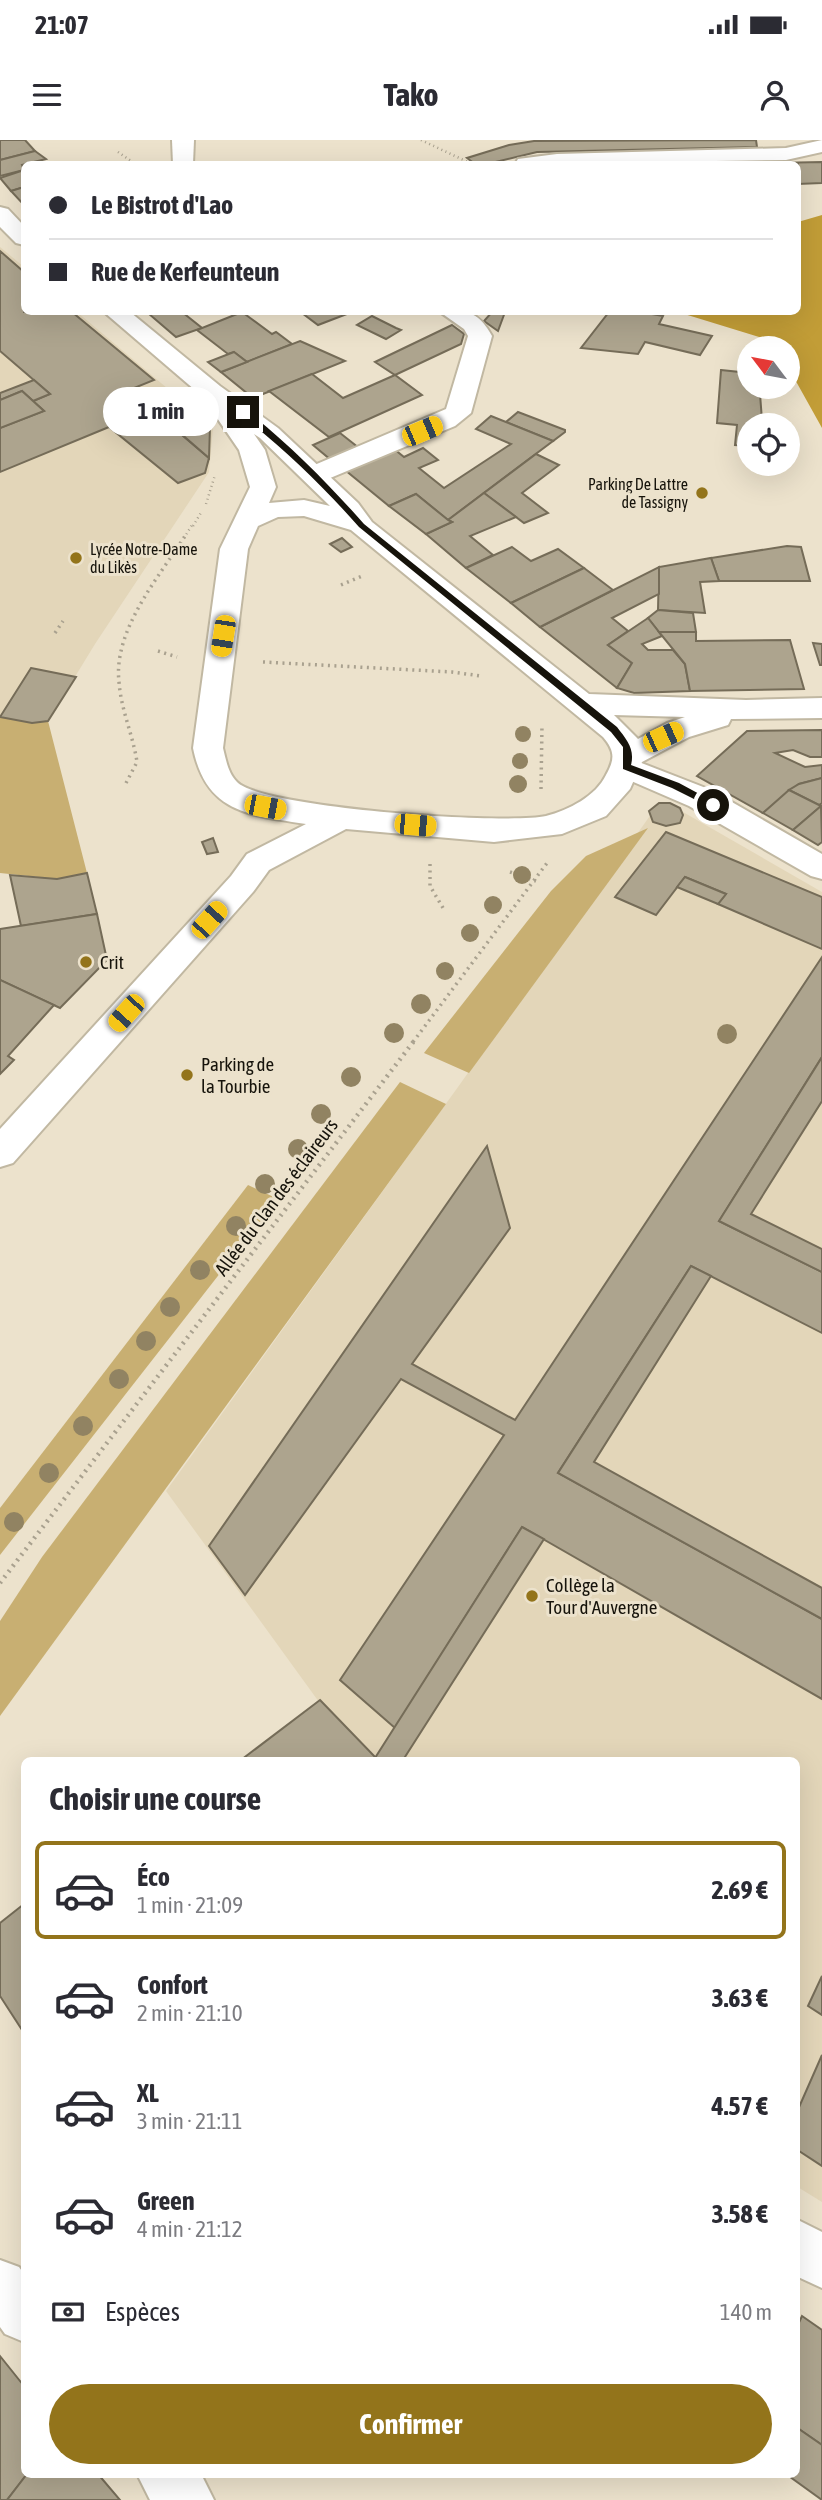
<!DOCTYPE html>
<html lang="fr">
<head>
<meta charset="utf-8">
<style>
  body { margin:0; font-family:"Asap Condensed",sans-serif; background:#f7f7f7; color:#2b2b33; height:100vh; display:flex; flex-direction:column; font-size:26px; white-space:nowrap }
  * { box-sizing:border-box; margin:0 }
  p { font-size:23px; color:#7c7c81 }
  .icon { flex:none; width:38px; height:38px; fill:none; stroke:currentColor; stroke-width:2; stroke-linecap:round; stroke-linejoin:round }
  .map { position:relative; flex:1; overflow:hidden }
  .side { position:absolute; left:21px; top:1617px; width:779px; height:721px; display:flex; flex-direction:column; background:#fff; border-radius:10px; box-shadow:0 7px 28px #0002 }
  .side>* { flex:none }
  .banner { position:absolute; left:21px; top:21px; width:780px; height:154px; border-radius:10px; box-shadow:0 7px 28px #0002; display:grid; align-content:center; height:154px; padding:0 28px; background:#fff }
  .needle { width:46px; rotate:302deg }
  .fabs { position:absolute; left:737px; top:196px; display:grid; gap:14px }
  .fabs a { display:grid; place-items:center; width:63px; height:63px; border-radius:50%; background:#fff; box-shadow:0 7px 28px #0002; font-size:35px }
  .end { position:absolute; width:32px; height:32px; margin:-16px; border:9px solid #16130b; background:#fff; box-shadow:0 0 0 4px #fff }
  .from { border-radius:50% }
  .bubble { position:absolute; height:49px; border-radius:24px; background:#fff; box-shadow:0 7px 28px #0002; font-size:23px; font-weight:700; line-height:49px; text-align:center }
  .car { position:absolute; width:21px; height:42px; margin:-21px -10px; border-radius:9px; box-shadow:0 0 5px 2px #0007; background:linear-gradient(#f5c518 24%,#345 0 40%,#f5c518 0 76%,#345 0 86%,#f5c518 0) }
  .banner b { display:flex; align-items:center; gap:24px; height:66px; font-size:26px }
  .banner b+b { border-top:2px solid #e1e1e2 }
  .banner i { width:18px; height:18px; background:#2b2b33 }
  ul { padding:0; list-style:none }
  li { display:flex; align-items:center; gap:21px; height:98px; margin:0 14px 10px; padding:0 14px; border:4px solid transparent; border-radius:10px }
  li div { flex:1 }
  li b { display:block; font-size:26px }
  li em { font-style:normal; font-weight:700 }
  li.on { border-color:#93741b }
  li>.icon { width:63px; height:63px; stroke-width:1.5 }
  h2 { padding:0 28px; font-size:32px; line-height:84px }
  .pay { display:flex; align-items:center; gap:18px; height:77px; padding:0 28px; font-size:26px }
  .pay p { margin-inline-start:auto }
  .button { display:flex; gap:14px; margin-top:auto; padding:14px 28px }
  .button a { flex:1; height:80px; border-radius:42px; background:#93741b; color:#fff; font-size:28px; font-weight:700; line-height:80px; text-align:center }
  .status { display:flex; justify-content:space-between; align-items:center; height:49px; padding:0 35px; background:#fff; direction:ltr }
  .status svg { height:19px; fill:currentColor }
  header { display:flex; justify-content:space-between; align-items:center; height:91px; padding:0 28px; background:#fff; font-size:32px; font-weight:700 }
  .map>svg:first-child { display:block }
  .built { fill:#e3d6b9 }
  .green { fill:#c8af72 }
  .forest { fill:#c29d37 }
  .building { fill:#ada48e; stroke:#756c58; stroke-width:2 }
  .lines { fill:none; stroke-linecap:round; stroke-linejoin:round }
  .street-casing { stroke:#c1b8a2; stroke-width:4 }
  .secondary-casing { stroke:#c1b8a2; stroke-width:4 }
  .path-far2 { stroke:#a9a18f; stroke-width:2.5; stroke-dasharray:1 3.5; stroke-linecap:butt }
  .path-far1 { stroke:#a9a18f; stroke-width:3.5; stroke-dasharray:2 4.5; stroke-linecap:butt }
  .path { stroke:#a9a18f; stroke-width:4.5; stroke-dasharray:2 5; stroke-linecap:butt }
  .street { fill:#fff; fill-rule:evenodd }
  .secondary { fill:#fff; fill-rule:evenodd }
  .tree { fill:#918362 }
  .route { fill:#16130b }
  .poi-dot { fill:#93741b; stroke:#ece2cc; stroke-width:2.5 }
  .labels { text-anchor:middle; dominant-baseline:central; stroke-width:6; stroke-linejoin:round; paint-order:stroke }
  .far-poi-label { font-size:16px; fill:#16130b; stroke:#ece2cc; text-anchor:end }
  .poi-label { font-size:19px; fill:#16130b; stroke:#ece2cc; text-anchor:start }
  .street-label { font-size:19px; fill:#16130b; stroke:#ece2cc }
</style>
</head>
<body>
<div class="status"><b>21:07</b><svg viewBox="0 0 49 12"><path d="M0 12V9h3v3zM5 12V6h3v6zM10 12V3h3v9zM15 12V0h3v12zM26 1h20v11H26zM47 4h2v5h-2z"/></svg></div>
<header><svg class="icon" aria-label="menu" viewBox="0 0 24 24"><path d="M4 6h16M4 12h16M4 18h16"/></svg>Tako<svg class="icon" aria-label="person" viewBox="0 0 24 24"><circle cx="12" cy="8" r="4"/><path d="M4 21q1-7 8-7t8 7"/></svg></header>
<div class="map">
<svg width="822" height="2360" viewBox="0 0 822 2360">
  <rect width="100%" height="100%" fill="#ece2cc"/>
  <!-- built -->
  <g class="built">
    <polygon points="0,107 24,127 24,172 77,172 213,287 209,332 95,504 48,581 32,583 0,577"/>
    <polygon points="659,663 676,665 683,672 822,752 822,2062 796,2046 796,1620 373,1620 319,1562 166,1351 458,947"/>
  </g>
  <!-- green -->
  <g class="green">
    <polygon points="0,577 32,583 48,581 87,733 57,739 0,733"/>
    <polygon points="648,688 469,933 424,913 551,751 586,716"/>
    <polygon points="400,942 446,964 0,1576 0,1481 42,1417"/>
    <polygon points="248,1045 278,1059 0,1415 0,1368"/>
  </g>
  <!-- forest -->
  <polygon class="forest" points="822,75 822,288 788,227 788,208 777,208 772,201 681,173 798,172 798,82"/>
  <!-- building -->
  <g class="building">
    <polygon points="0,0 25,0 35,11 0,20"/>
    <polygon points="756,0 757,7 537,12 487,24 475,24 467,18 509,5 534,1"/>
    <polygon points="35,11 46,19 22,25 24,30 0,36 0,20"/>
    <polygon points="822,22 822,43 798,44 798,24 723,24"/>
    <polygon points="24,30 24,47 11,51 0,38"/>
    <polygon points="24,47 24,65 11,51"/>
    <polygon points="0,111 24,132 24,172 72,172 154,240 129,250 209,318 205,333 178,343 109,287 0,332 0,288 44,271 33,261 50,254 0,211"/>
    <polygon points="155,172 182,172 202,188 176,197 149,174"/>
    <polygon points="242,172 272,194 276,192 292,204 247,222 234,212 228,214 197,190"/>
    <polygon points="307,172 352,172 318,185 302,173"/>
    <polygon points="492,172 505,172 498,191 484,181"/>
    <polygon points="609,172 641,172 663,176 659,184 712,196 700,215 645,202 638,214 581,208"/>
    <polygon points="372,176 396,188 401,190 386,199 357,185"/>
    <polygon points="452,185 464,194 461,204 395,235 375,222"/>
    <polygon points="300,201 345,221 253,258 221,232"/>
    <polygon points="234,212 247,222 221,232 208,222"/>
    <polygon points="721,230 749,233 749,247 765,247 770,255 760,254 762,280 778,282 778,285 749,285 749,306 735,305 737,285 717,283"/>
    <polygon points="312,234 343,258 395,235 422,255 329,297 269,251"/>
    <polygon points="34,240 50,254 33,261 22,251 0,260 0,253"/>
    <polygon points="22,251 44,271 0,288 0,260"/>
    <polygon points="182,263 210,287 209,318 157,273"/>
    <polygon points="518,272 565,290 565,292 553,301 506,282"/>
    <polygon points="491,276 553,301 448,380 416,354 389,366 345,330 394,309 404,317 423,308 438,320 419,328 444,348 511,304 476,289"/>
    <polygon points="340,293 359,308 331,320 313,305"/>
    <polygon points="536,314 559,325 522,353 548,373 524,383 484,353"/>
    <polygon points="484,353 516,377 470,396 493,415 466,428 426,394 452,382 448,380"/>
    <polygon points="416,354 448,380 452,382 426,394 389,366"/>
    <polygon points="342,398 352,407 341,412 330,404"/>
    <polygon points="787,406 801,407 810,441 719,441 711,418"/>
    <polygon points="512,407 531,421 558,409 584,428 511,463 466,428"/>
    <polygon points="711,418 719,441 700,442 705,473 658,470 659,427"/>
    <polygon points="659,427 659,454 612,478 628,491 608,505 632,523 617,548 540,487"/>
    <polygon points="584,428 613,450 540,487 511,463"/>
    <polygon points="658,470 693,473 696,492 659,492 648,478"/>
    <polygon points="648,478 662,496 642,504 648,510 673,510 685,524 690,551 634,553 617,548 632,523 608,505"/>
    <polygon points="659,492 696,492 696,501 790,500 804,549 690,551 685,524"/>
    <polygon points="813,503 822,504 822,525 820,525"/>
    <polygon points="31,528 76,537 48,581 32,583 0,577"/>
    <polygon points="822,590 822,617 810,617 793,610 775,613 805,627 822,625 822,638 799,644 763,673 697,636 747,591"/>
    <polygon points="822,638 822,663 819,665 789,650 799,644"/>
    <polygon points="789,650 821,666 793,690 763,673"/>
    <polygon points="659,663 670,663 680,668 683,675 680,683 666,686 653,682 649,671"/>
    <polygon points="821,666 822,702 818,705 793,690"/>
    <polygon points="666,692 822,757 822,809 718,764 726,754 685,737 656,775 615,757"/>
    <polygon points="213,698 218,712 207,714 202,702"/>
    <polygon points="87,733 97,774 21,786 10,735 57,739"/>
    <polygon points="685,737 726,754 718,764 677,747"/>
    <polygon points="97,774 107,820 60,868 0,840 0,789"/>
    <polygon points="822,817 822,917 719,1081 822,1132 822,1193 691,1126 558,1333 822,1479 822,1559 522,1387 395,1588 340,1540 504,1295 401,1239 245,1455 209,1406 487,1006 510,1088 412,1224 515,1280"/>
    <polygon points="0,840 54,865 8,916 14,920 0,934"/>
    <polygon points="822,917 822,961 751,1074 822,1109 822,1132 719,1081"/>
    <polygon points="691,1126 711,1136 594,1322 822,1448 822,1479 558,1333"/>
    <polygon points="522,1387 544,1399 403,1620 378,1620 375,1618"/>
    <polygon points="320,1560 378,1620 241,1620"/>
    <polygon points="24,1764 24,1893 0,1856 0,1783"/>
    <polygon points="822,1836 822,1875 808,1866"/>
    <polygon points="822,1915 822,2026 796,2009 796,1974"/>
    <polygon points="802,2176 822,2190 822,2305 796,2287 796,2189"/>
    <polygon points="0,2216 24,2246 24,2334 27,2334 7,2360 0,2360"/>
    <polygon points="796,2287 822,2305 822,2360 786,2334 796,2334"/>
    <polygon points="27,2334 98,2334 120,2360 7,2360"/>
  </g>
  <g class="lines">
    <!-- street casing -->
    <g class="street-casing">
      <g id="street">
        <polygon points="172,0 194,0 193,24 173,24"/>
        <polygon points="822,0 822,12 786,20 515,24 518,19 557,14 786,8"/>
        <path d="M440,172C467,170 478,171 492,196L471,273L455,286L323,341L314,343L305,341L301,335L305,329L446,269L468,196L464,189Z"/>
        <polygon points="626,617 711,650 822,714 822,739 811,736 689,666 615,634 611,627 615,620"/>
        <polygon points="796,2079 822,2092 822,2148 796,2136"/>
        <polygon points="0,2120 19,2127 24,2134 24,2202 5,2194 0,2187"/>
        <polygon points="137,2334 201,2334 214,2360 150,2360"/>
      </g>
    </g>
    <!-- secondary casing -->
    <g class="secondary-casing">
      <g id="secondary">
        <polygon points="0,67 8,69 24,86 24,105 16,103 0,87"/>
        <path d="M104,172H130L220,246L278,288L358,363L372,382L589,554L746,560L822,558V578L731,579L728,585L689,597L642,622L630,649L606,676L562,694L494,702L346,689L269,730L253,752L13,1023L0,1027V989L231,736L247,714L306,684C249,675 206,673 193,608L220,409L250,347L239,310L202,256ZM254,294L260,298L330,366L304,360L269,363L276,347L265,310ZM304,376L351,390L603,597C615,611 615,619 606,635C596,656 569,670 546,676C506,685 262,668 237,642C228,633 226,620 223,608L248,409L258,386L278,377ZM614,575L685,577L667,583L638,599Z"/>
      </g>
    </g>
    <!-- path-far2 -->
    <g class="path-far2">
      <polyline points="421,0 472,24"/>
      <polyline points="118,12 134,23 145,22"/>
      <polyline points="206,364 215,335"/>
      <polyline points="193,386 202,371"/>
      <polyline points="184,398 192,385"/>
    </g>
    <!-- path-far1 -->
    <g class="path-far1">
      <polyline points="341,445 362,436"/>
      <polyline points="55,493 63,481"/>
      <polyline points="158,511 177,517"/>
      <polyline points="263,522 452,532 481,536"/>
      <path d="M126,643L137,622C133,595 121,570 119,542C113,490 159,437 185,396"/>
      <polyline points="541,649 542,584"/>
      <polyline points="430,724 430,746 443,768"/>
      <polyline points="510,732 536,741"/>
      <polyline points="413,902 547,723"/>
    </g>
    <!-- path -->
    <polyline class="path" points="0,1443 414,901"/>
    <!-- street -->
    <use href="#street" class="street"/>
    <!-- secondary -->
    <use href="#secondary" class="secondary"/>
  </g>
  <!-- trees -->
  <g class="tree">
    <circle cx="523" cy="594" r="8"/>
    <circle cx="520" cy="621" r="8"/>
    <circle cx="518" cy="644" r="9"/>
    <circle cx="522" cy="735" r="9"/>
    <circle cx="493" cy="765" r="9"/>
    <circle cx="470" cy="793" r="9"/>
    <circle cx="445" cy="831" r="9"/>
    <circle cx="421" cy="864" r="10"/>
    <circle cx="394" cy="893" r="10"/>
    <circle cx="727" cy="894" r="10"/>
    <circle cx="351" cy="937" r="10"/>
    <circle cx="321" cy="974" r="10"/>
    <circle cx="298" cy="1009" r="10"/>
    <circle cx="265" cy="1044" r="10"/>
    <circle cx="236" cy="1086" r="10"/>
    <circle cx="200" cy="1130" r="10"/>
    <circle cx="170" cy="1167" r="10"/>
    <circle cx="146" cy="1201" r="10"/>
    <circle cx="119" cy="1239" r="10"/>
    <circle cx="83" cy="1286" r="10"/>
    <circle cx="49" cy="1333" r="10"/>
    <circle cx="14" cy="1382" r="10"/>
  </g>
  <!-- route -->
  <path class="route" d="M240,270H246C289,304 328,343 364,384L617,587C627,600 635,609 631,625L679,643L716,663V667H710L672,648L623,629V607L611,592L359,387C323,346 283,308 240,274Z"/>
  <!-- markers -->
  <g class="poi-dot">
    <circle cx="702" cy="353" r="7"/>
    <circle cx="76" cy="418" r="7"/>
    <circle cx="86" cy="822" r="7"/>
    <circle cx="187" cy="935" r="7"/>
    <circle cx="532" cy="1456" r="7"/>
  </g>
  <g class="labels">
    <!-- far-poi labels -->
    <g class="far-poi-label">
      <text x="688" y="344">Parking De Lattre<tspan x="688" dy="18">de Tassigny</tspan></text>
      <text x="90" y="409" text-anchor="start">Lycée Notre-Dame<tspan x="90" dy="18">du Likès</tspan></text>
    </g>
    <!-- poi labels -->
    <g class="poi-label">
      <text x="100" y="822">Crit</text>
      <text x="201" y="924">Parking de<tspan x="201" dy="22">la Tourbie</tspan></text>
      <text x="546" y="1445">Collège la<tspan x="546" dy="22">Tour d'Auvergne</tspan></text>
    </g>
    <!-- street labels -->
    <g class="street-label">
      <text transform="translate(276 1057) rotate(-53)">Allée du Clan des éclaireurs</text>
    </g>
  </g>
</svg>
<div class="fabs">
<a><svg class="needle" viewBox="-14 -14 28 28"><path d="M0-13l5 13h-10z" fill="#e53935"/><path d="M0 13l5-13h-10z" fill="#7c7c81"/></svg></a>
<a><svg class="icon" aria-label="locate" viewBox="0 0 24 24"><circle cx="12" cy="12" r="6"/><path d="M12 2v4M12 18v4M2 12h4M18 12h4"/></svg></a>
</div>
<i class="end from" style="left:713px;top:665px"></i>
<i class="end" style="left:243px;top:272px"></i>
<div class="bubble" style="left:103px;top:247px;width:116px">1 min</div>
<i class="car" style="left:422px;top:291px;rotate:67deg"></i>
<i class="car" style="left:223px;top:496px;rotate:189deg"></i>
<i class="car" style="left:663px;top:597px;rotate:66deg"></i>
<i class="car" style="left:265px;top:667px;rotate:101deg"></i>
<i class="car" style="left:415px;top:685px;rotate:95deg"></i>
<i class="car" style="left:209px;top:780px;rotate:42deg"></i>
<i class="car" style="left:126px;top:873px;rotate:222deg"></i>
<div class="banner">
<b><i class="from"></i>Le Bistrot d'Lao</b>
<b><i></i>Rue de Kerfeunteun</b>
</div>
<section class="side">
<h2>Choisir une course</h2>
<ul>
<li class="on"><svg class="icon" aria-label="car" viewBox="0 0 24 24"><path d="M5 17H2v-5l4-1 3-4h7l3 4 3 1v5h-3M9 17h6M6 11h13"/><circle cx="7" cy="17" r="2"/><circle cx="17" cy="17" r="2"/></svg><div><b>Éco</b><p>1 min · 21:09</p></div><em>2.69 €</em></li>
<li><svg class="icon" aria-label="car" viewBox="0 0 24 24"><path d="M5 17H2v-5l4-1 3-4h7l3 4 3 1v5h-3M9 17h6M6 11h13"/><circle cx="7" cy="17" r="2"/><circle cx="17" cy="17" r="2"/></svg><div><b>Confort</b><p>2 min · 21:10</p></div><em>3.63 €</em></li>
<li><svg class="icon" aria-label="car" viewBox="0 0 24 24"><path d="M5 17H2v-5l4-1 3-4h7l3 4 3 1v5h-3M9 17h6M6 11h13"/><circle cx="7" cy="17" r="2"/><circle cx="17" cy="17" r="2"/></svg><div><b>XL</b><p>3 min · 21:11</p></div><em>4.57 €</em></li>
<li><svg class="icon" aria-label="car" viewBox="0 0 24 24"><path d="M5 17H2v-5l4-1 3-4h7l3 4 3 1v5h-3M9 17h6M6 11h13"/><circle cx="7" cy="17" r="2"/><circle cx="17" cy="17" r="2"/></svg><div><b>Green</b><p>4 min · 21:12</p></div><em>3.58 €</em></li>
</ul>
<div class="pay"><svg class="icon" aria-label="cash" viewBox="0 0 24 24"><path d="M3 7h18v10H3z"/><circle cx="12" cy="12" r="2"/></svg>Espèces<p>140 m</p></div>
<div class="button"><a>Confirmer</a></div>
</section>
</div>
</body>
</html>
